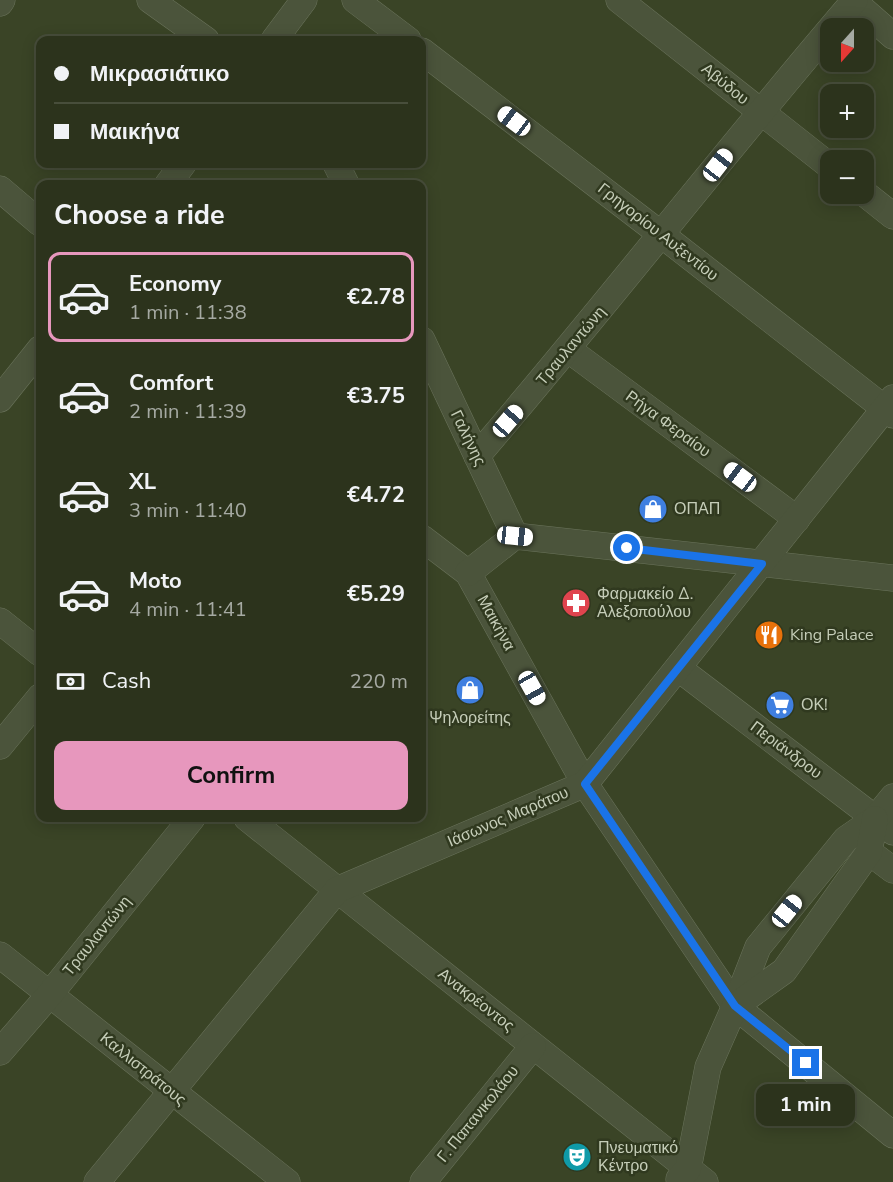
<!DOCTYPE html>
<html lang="en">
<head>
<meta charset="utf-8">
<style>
  body { margin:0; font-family:"Nunito Sans",sans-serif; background:#383f29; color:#f1f3f6; height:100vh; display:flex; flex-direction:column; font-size:22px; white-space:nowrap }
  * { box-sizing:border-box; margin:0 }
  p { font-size:20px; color:#a6aaa3 }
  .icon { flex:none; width:33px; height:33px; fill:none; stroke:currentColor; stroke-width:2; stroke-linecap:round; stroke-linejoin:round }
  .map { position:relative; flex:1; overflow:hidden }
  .sheet { position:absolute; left:36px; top:180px; width:390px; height:642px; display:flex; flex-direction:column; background:#2c331c; border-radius:12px; box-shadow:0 3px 15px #0003,0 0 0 2px #484e3b }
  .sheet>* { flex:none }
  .hud { position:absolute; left:36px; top:36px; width:390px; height:132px; border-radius:12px; box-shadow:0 3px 15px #0003,0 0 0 2px #484e3b; display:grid; align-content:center; height:132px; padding:0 18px; background:#2c331c }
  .needle { width:39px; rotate:201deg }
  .controls { position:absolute; left:820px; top:18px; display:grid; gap:12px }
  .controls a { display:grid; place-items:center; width:54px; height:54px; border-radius:12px; background:#2c331c; box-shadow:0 3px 15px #0003,0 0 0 2px #484e3b; font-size:30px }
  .end { position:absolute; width:27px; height:27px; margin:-14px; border:8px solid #1a73e8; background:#fff; box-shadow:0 0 0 3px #fff }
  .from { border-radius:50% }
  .bubble { position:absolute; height:42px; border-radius:12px; background:#2c331c; box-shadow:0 3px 15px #0003,0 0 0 2px #484e3b; font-size:20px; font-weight:700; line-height:42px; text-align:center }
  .car { position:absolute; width:18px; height:36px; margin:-18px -9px; border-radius:8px; box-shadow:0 0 4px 2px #0007; background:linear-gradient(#fff 24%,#345 0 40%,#fff 0 76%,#345 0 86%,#fff 0) }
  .hud b { display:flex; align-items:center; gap:21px; height:57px; font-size:22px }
  .hud b+b { border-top:2px solid #484e3b }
  .hud i { width:15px; height:15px; background:#f1f3f6 }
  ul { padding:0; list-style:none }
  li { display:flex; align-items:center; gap:18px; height:90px; margin:0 12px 9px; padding:0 6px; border:3px solid transparent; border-radius:12px }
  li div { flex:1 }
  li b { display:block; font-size:22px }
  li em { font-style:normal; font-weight:700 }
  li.selected { border-color:#e797bd }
  li>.icon { width:54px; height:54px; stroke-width:1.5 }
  h2 { padding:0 18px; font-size:27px; line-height:72px }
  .pay { display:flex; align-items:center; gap:15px; height:66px; padding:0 18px; font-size:22px }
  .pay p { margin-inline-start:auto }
  .primary-button { display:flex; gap:12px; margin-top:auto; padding:12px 18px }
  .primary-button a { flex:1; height:69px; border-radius:12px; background:#e797bd; color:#111; font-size:24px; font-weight:700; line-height:69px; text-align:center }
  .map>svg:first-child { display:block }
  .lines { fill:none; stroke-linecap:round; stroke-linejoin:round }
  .minor-casing { stroke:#6b745c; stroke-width:27 }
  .minor { stroke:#4b543b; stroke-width:26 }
  .route { stroke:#1a73e8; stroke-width:8 }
  .labels { text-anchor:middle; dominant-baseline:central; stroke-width:5; stroke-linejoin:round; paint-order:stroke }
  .street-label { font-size:16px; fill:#c5cdb8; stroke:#30391f }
  .poi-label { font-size:16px; fill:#c5cdb8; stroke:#30391f; text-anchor:start }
</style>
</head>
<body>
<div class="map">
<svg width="893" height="1182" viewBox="0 0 893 1182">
  <rect width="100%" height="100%" fill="#3a4426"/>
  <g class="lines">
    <!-- minor casing -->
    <g class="minor-casing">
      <g id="minor">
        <polyline points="150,0 206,40"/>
        <polyline points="355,0 408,40"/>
        <polyline points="619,0 831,167"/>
        <polyline points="852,0 893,36"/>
        <polyline points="0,3 2,0"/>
        <polyline points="274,40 304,0"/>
        <polyline points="422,51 662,235 893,415"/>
        <polyline points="336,164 346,184"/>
        <polyline points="168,184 183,164"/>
        <polyline points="0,189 40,223"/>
        <polyline points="864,193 893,216"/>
        <polyline points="422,340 515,536"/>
        <polyline points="569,350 797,519"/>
        <polyline points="0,399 40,349"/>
        <path d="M477,456C606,306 726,150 855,0"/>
        <polyline points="422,538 468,573 585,784 735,1006 893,1135"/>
        <polyline points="468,573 515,536 893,578"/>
        <polyline points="0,621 40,653"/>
        <polyline points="678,668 893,832"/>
        <polyline points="0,746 40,697"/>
        <polyline points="247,818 705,1182"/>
        <polyline points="869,852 893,870"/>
        <polyline points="0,955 287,1182"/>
        <polyline points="735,1006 758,947 846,839 875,819 893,797"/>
        <polyline points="0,1052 50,994 192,818"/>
        <polyline points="679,1179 688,1169 708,1067 735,1006 784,971 869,852 875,819"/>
        <polyline points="97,1182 337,890 585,784 893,398"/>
        <polyline points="423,1182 533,1046"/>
      </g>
    </g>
    <!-- minor -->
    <use href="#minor" class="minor"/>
  </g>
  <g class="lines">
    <!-- route -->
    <polyline class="route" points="627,548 762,564 585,784 735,1006 806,1063"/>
  </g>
  <!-- icons -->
  <defs>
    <g id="shop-disc" transform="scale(1.5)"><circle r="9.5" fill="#3f7fe0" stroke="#30391f"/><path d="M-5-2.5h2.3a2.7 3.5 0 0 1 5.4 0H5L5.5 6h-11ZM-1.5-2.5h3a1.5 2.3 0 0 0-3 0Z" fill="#fff"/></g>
    <g id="pharmacy-disc" transform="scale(1.5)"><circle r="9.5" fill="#e0444e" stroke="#30391f"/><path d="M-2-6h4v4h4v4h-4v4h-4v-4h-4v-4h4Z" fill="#fff"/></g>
    <g id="restaurant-disc" transform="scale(1.5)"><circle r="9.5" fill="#e8710a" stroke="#30391f"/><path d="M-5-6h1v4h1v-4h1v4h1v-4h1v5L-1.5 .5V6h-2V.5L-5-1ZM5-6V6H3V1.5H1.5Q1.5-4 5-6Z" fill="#fff"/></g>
    <g id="supermarket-disc" transform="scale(1.5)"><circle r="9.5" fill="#3f7fe0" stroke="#30391f"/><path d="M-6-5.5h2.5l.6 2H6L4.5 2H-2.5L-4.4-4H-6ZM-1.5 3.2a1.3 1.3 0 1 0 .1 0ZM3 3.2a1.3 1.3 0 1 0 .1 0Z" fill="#fff"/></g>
    <g id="theatre-disc" transform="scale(1.5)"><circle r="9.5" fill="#0f9aa8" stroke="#30391f"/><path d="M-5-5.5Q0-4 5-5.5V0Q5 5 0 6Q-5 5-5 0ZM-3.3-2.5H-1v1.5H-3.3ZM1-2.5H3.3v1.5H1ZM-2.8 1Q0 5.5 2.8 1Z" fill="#fff"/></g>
  </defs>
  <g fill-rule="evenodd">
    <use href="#shop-disc" x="653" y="509"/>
    <use href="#pharmacy-disc" x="576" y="603"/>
    <use href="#restaurant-disc" x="769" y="635"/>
    <use href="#shop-disc" x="470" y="690"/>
    <use href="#supermarket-disc" x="780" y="705"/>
    <use href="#theatre-disc" x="577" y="1157"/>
  </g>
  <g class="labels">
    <!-- street labels -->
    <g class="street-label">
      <text transform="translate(725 84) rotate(39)">Αβύδου</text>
      <text transform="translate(658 232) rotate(38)">Γρηγορίου Αυξεντίου</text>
      <text transform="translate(571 346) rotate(-50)">Τραυλαντώνη</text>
      <text transform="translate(668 424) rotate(36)">Ρήγα Φεραίου</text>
      <text transform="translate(468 438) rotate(64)">Γαλήνης</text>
      <text transform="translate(496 623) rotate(61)">Μαικήνα</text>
      <text transform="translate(786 750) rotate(37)">Περιάνδρου</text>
      <text transform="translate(508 817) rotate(-23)">Ιάσωνος Μαράτου</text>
      <text transform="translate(97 936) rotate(-51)">Τραυλαντώνη</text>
      <text transform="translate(476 1000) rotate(38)">Ανακρέοντος</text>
      <text transform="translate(143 1069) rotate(39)">Καλλιστράτους</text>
      <text transform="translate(478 1114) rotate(-51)">Γ. Παπανικολάου</text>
    </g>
    <!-- poi labels -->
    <g class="poi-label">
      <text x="674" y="509">ΟΠΑΠ</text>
      <text x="597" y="594">Φαρμακείο Δ.<tspan x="597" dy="18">Αλεξοπούλου</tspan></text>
      <text x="790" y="635">King Palace</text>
      <text x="801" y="705">ΟΚ!</text>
      <text x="470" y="718" text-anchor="middle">Ψηλορείτης</text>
      <text x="598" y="1148">Πνευματικό<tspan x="598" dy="18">Κέντρο</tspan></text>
    </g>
  </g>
</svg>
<div class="controls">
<a><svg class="needle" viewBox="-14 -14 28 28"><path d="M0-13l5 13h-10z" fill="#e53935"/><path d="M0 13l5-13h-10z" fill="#a6aaa3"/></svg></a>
<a>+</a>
<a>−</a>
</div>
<i class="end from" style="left:627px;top:548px"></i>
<i class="end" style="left:806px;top:1063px"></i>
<div class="bubble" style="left:756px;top:1084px;width:99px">1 min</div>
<i class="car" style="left:514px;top:121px;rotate:307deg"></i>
<i class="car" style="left:718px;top:165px;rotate:38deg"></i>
<i class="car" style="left:508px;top:421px;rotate:41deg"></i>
<i class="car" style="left:740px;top:477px;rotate:307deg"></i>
<i class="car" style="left:515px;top:536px;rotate:96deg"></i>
<i class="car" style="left:532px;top:688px;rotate:151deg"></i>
<i class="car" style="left:787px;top:911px;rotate:39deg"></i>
<div class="hud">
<b><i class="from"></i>Μικρασιάτικο</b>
<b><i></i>Μαικήνα</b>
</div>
<section class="sheet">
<h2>Choose a ride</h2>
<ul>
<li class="selected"><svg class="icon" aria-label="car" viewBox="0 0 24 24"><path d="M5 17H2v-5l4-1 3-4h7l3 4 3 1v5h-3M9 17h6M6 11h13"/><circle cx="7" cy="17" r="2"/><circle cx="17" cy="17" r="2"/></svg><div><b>Economy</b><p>1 min · 11:38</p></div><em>€2.78</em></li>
<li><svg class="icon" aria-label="car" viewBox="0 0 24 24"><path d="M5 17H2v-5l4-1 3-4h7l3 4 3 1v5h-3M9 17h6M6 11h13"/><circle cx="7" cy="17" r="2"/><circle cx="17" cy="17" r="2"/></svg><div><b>Comfort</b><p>2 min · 11:39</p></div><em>€3.75</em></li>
<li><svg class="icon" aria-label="car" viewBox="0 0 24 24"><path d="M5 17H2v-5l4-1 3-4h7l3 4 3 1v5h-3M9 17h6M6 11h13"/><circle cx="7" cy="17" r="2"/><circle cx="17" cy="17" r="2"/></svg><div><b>XL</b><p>3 min · 11:40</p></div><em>€4.72</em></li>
<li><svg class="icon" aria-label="car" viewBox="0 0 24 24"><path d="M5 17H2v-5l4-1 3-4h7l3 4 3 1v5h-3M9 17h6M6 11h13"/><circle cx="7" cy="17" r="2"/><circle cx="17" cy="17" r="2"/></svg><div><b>Moto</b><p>4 min · 11:41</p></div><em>€5.29</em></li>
</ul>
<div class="pay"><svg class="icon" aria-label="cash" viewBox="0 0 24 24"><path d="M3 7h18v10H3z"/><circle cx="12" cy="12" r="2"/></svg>Cash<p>220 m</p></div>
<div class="primary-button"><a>Confirm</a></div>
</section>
</div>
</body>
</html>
